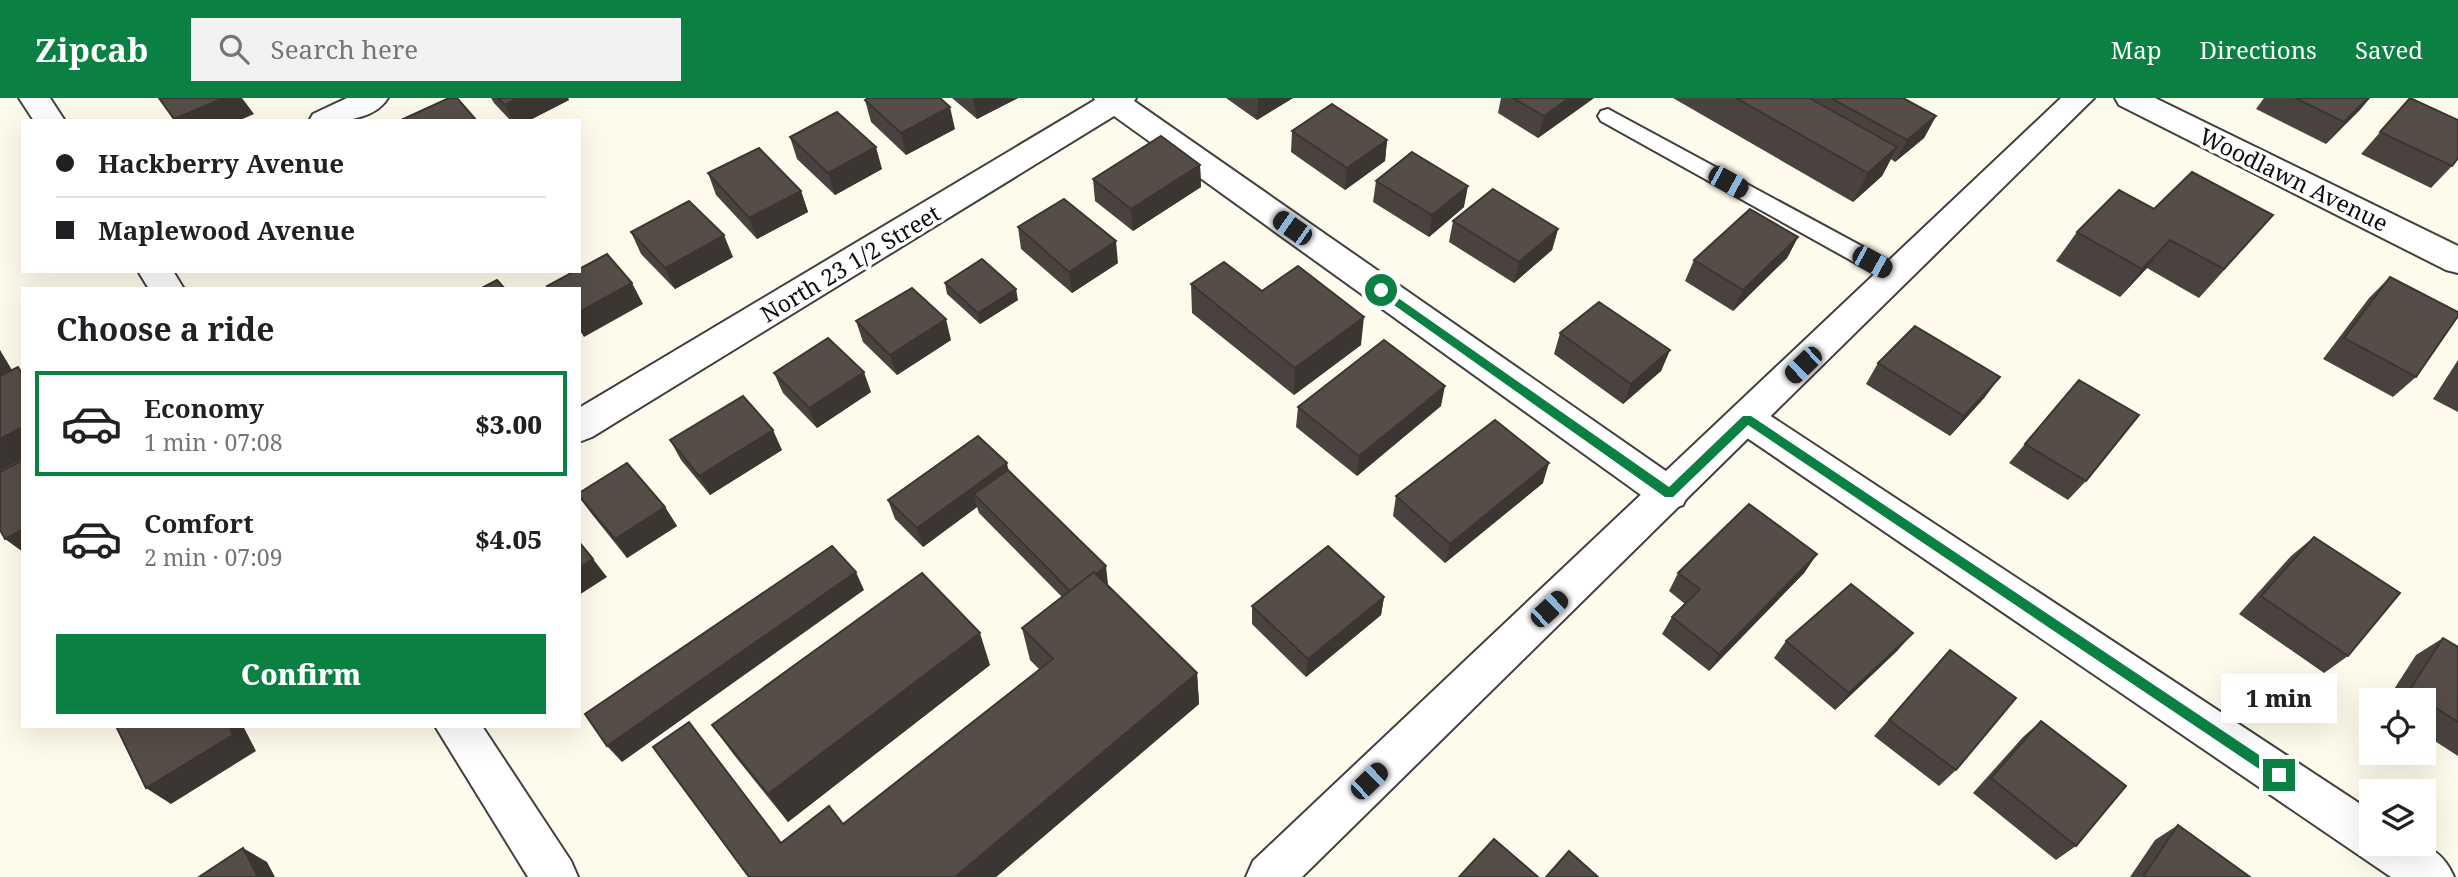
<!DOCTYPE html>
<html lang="en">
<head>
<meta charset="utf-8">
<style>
  body { margin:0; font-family:"Noto Serif",serif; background:#f2f2f2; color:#202124; height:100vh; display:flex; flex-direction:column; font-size:26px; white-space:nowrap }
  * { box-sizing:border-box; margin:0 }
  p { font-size:23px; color:#757577 }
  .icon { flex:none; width:38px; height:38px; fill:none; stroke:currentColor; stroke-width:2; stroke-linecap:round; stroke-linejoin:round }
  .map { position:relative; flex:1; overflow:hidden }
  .sheet { position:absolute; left:21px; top:189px; width:560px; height:441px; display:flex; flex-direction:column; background:#fff; border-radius:0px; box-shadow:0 7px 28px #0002 }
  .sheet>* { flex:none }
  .top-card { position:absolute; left:21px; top:21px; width:560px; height:154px; border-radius:0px; box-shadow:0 7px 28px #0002; display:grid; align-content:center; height:154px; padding:0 35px; background:#fff }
  .controls { position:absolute; left:2359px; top:590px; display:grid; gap:14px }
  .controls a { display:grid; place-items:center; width:77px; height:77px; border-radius:0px; background:#fff; box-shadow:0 7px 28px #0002; font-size:35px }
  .end { position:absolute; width:32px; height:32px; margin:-16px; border:9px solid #0b8043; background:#fff; box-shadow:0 0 0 4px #fff }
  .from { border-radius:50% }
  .bubble { position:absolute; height:49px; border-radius:0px; background:#fff; box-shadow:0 7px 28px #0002; font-size:23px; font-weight:800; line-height:49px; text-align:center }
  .car { position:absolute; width:21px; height:42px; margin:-21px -10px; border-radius:9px; box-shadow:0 0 5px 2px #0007; background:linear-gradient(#222 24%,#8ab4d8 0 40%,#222 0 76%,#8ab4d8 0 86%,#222 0) }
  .top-card b { display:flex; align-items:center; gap:24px; height:66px; font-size:26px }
  .top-card b+b { border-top:2px solid #e0e0e0 }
  .top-card i { width:18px; height:18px; background:#202124 }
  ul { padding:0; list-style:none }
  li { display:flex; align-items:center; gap:21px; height:105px; margin:0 14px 10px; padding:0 21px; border:4px solid transparent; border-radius:0px }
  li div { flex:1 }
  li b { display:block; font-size:26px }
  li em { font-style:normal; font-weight:800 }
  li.current { border-color:#0b8043 }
  li>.icon { width:63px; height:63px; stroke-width:1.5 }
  h2 { padding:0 35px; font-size:32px; line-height:84px }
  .action { display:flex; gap:14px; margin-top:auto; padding:14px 35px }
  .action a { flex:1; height:80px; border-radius:0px; background:#0b8043; color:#fff; font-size:28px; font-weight:800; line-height:80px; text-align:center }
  header { display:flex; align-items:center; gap:42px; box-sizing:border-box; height:98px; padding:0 35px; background:#0b8043; color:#fff }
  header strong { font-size:33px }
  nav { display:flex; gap:38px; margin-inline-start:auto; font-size:24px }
  .search { width:490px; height:63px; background:#f2f2f2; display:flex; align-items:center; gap:18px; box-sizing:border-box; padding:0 24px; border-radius:0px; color:#757577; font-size:26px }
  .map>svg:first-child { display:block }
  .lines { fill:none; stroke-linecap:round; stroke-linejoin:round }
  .service-casing { stroke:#404040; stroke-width:4 }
  .minor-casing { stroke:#404040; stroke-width:4 }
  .tertiary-casing { stroke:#404040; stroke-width:4 }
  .service { fill:#fff; fill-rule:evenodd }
  .minor { fill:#fff; fill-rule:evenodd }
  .tertiary { fill:#fff; fill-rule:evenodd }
  .wall { fill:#4a423e }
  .shaded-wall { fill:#3c3632 }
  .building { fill:#564d48; stroke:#3c3632; stroke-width:2 }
  .route { fill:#0b8043 }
  .labels { text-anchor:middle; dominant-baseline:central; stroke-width:7; stroke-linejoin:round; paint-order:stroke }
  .street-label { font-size:23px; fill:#0d0d0d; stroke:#fff }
</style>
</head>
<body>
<header>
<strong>Zipcab</strong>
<div class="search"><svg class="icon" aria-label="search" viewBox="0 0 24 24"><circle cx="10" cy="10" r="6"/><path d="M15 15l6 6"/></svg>Search here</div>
<nav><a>Map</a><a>Directions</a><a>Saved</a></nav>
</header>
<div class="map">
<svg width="2458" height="779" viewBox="0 0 2458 779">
  <rect width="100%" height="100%" fill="#fffbec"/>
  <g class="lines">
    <!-- service casing -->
    <g class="service-casing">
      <polygon id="service" points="1608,11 1904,171 1907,177 1904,183 1896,185 1888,183 1601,23 1598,18 1601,13"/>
    </g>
    <!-- minor casing -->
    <g class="minor-casing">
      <g id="minor">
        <polygon points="19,0 50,0 65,23 34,23"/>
        <path d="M347,0H388C372,25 335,23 309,23L313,16Z"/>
        <polygon points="1094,0 1136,0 1134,3 1683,385 1688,396 1683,407 1669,412 1655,407 1114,18 592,339 579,344 579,310 1095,2"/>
        <polygon points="2115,0 2155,0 2458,148 2458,175 2446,172 2119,7"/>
        <polygon points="138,173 173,173 184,191 149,191"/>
        <path d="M1747,306L1760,311L2371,713V746C2408,746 2437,739 2454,779H2391L1734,331L1728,321L1734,311Z"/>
        <polygon points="435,628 482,628 571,763 578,779 528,779"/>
      </g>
    </g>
    <!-- tertiary casing -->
    <g class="tertiary-casing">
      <polygon id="tertiary" points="2061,0 2094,0 1302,779 1246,779 1253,763"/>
    </g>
    <!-- service -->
    <use href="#service" class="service"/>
    <!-- minor -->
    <use href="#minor" class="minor"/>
    <!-- tertiary -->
    <use href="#tertiary" class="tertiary"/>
  </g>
  <!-- wall -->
  <g class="wall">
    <polygon points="491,0 568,0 569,2 528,23 511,23 494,5"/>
    <polygon points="952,0 1018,0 977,21"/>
    <polygon points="1226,0 1293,0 1257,22"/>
    <polygon points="1501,0 1594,0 1538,40 1498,15"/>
    <polygon points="1673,0 1903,0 1936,18 1924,40 1895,64 1891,61 1882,78 1853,104"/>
    <polygon points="2264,0 2370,0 2326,46 2256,11"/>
    <polygon points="2410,0 2452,68 2431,90 2361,56"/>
    <polygon points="865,2 955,31 906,57 871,24"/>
    <polygon points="1292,33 1387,42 1385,63 1345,92 1291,54"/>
    <polygon points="790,39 882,71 835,97 797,61"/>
    <polygon points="1200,67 1201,89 1133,133 1095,103 1093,81"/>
    <polygon points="708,75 801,93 808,114 757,141 716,97"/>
    <polygon points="1376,83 1464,109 1429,139 1373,104"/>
    <polygon points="2154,111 2273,117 2199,200 2147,170 2120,199 2056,163 2077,134"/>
    <polygon points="1453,123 1558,131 1552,152 1514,185 1449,144"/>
    <polygon points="1018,129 1118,165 1072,195 1021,151"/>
    <polygon points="631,134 733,159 675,191 641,156"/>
    <polygon points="1798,139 1787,160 1733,213 1685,183 1694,162"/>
    <polygon points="2390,179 2416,279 2393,299 2323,261 2369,200"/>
    <polygon points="945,185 1018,202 980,226 947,196"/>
    <polygon points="1191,186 1262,193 1361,247 1294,297 1192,215"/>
    <polygon points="856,223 951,242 897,277 863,244"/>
    <polygon points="1560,235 1670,252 1661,273 1623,306 1554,256"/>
    <polygon points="2458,262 2458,314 2433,301"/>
    <polygon points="1878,265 1985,299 1950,338 1866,286"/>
    <polygon points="774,275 871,294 817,330 783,295"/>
    <polygon points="1441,308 1357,378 1296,329 1298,309"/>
    <polygon points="670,342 782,352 710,397 681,362"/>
    <polygon points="2025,346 2086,383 2068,402 2009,365"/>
    <polygon points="1009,373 1108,486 1107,487 1197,575 1199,606 996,779 781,745 843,726 1040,572 1030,562 1022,530 1062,499 979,415 977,409 923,449 895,421 888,402"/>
    <polygon points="1543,385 1445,465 1393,418 1396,398"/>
    <polygon points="579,399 665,409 677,428 627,460 591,415"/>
    <polygon points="2314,439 2348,558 2324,575 2239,516 2291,458"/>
    <polygon points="1805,474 1709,573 1662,536 1672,519 1685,506 1669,493 1678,475"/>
    <polygon points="1384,499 1381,517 1306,579 1252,526 1252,508"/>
    <polygon points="2443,540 2458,549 2458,658 2424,636 2424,602 2387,602 2416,557"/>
    <polygon points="1786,543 1898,552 1835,612 1774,560"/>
    <polygon points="990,567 788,724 734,657 712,627"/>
    <polygon points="1935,570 1956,672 1939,688 1874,638"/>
    <polygon points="2041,623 2076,748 2056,762 1973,695 2023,639"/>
    <polygon points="2178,727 2250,779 2130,779 2155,742"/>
  </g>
  <!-- shaded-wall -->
  <g class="shaded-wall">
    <polygon points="224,0 242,0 254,16 238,23 175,23 174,21"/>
    <polygon points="518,0 568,0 569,2 528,23 513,23 505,7"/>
    <polygon points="973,0 1018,0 977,21"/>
    <polygon points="1259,0 1293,0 1257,22 1258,1"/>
    <polygon points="1569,0 1594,0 1538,40 1544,18"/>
    <polygon points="2368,0 2370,0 2360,12 2326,46 2344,24"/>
    <polygon points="950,9 955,31 906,57 901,35"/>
    <polygon points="1936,18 1924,40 1895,64 1907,42"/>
    <polygon points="1387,42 1385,63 1345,92 1347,70"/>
    <polygon points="876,49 882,71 835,97 828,75"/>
    <polygon points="1897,49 1882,78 1853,104 1868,75"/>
    <polygon points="1200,67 1201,89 1133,133 1131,111"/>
    <polygon points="1468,88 1464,109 1429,139 1432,117"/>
    <polygon points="801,93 808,114 757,141 749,120"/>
    <polygon points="2273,117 2248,145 2199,200 2224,171"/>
    <polygon points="1558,131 1552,152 1514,185 1519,164"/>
    <polygon points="724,137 733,159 675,191 665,170"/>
    <polygon points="1798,139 1787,160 1733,213 1743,192"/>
    <polygon points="2170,142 2147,170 2120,199 2142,171"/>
    <polygon points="1116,143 1118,165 1072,195 1069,174"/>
    <polygon points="632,185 643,206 584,239 579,231 579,214"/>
    <polygon points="1016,191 1018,202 980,226 978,215"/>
    <polygon points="1364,219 1361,247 1294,297 1295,270"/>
    <polygon points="946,221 951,242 897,277 890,257"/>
    <polygon points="0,252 15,277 0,284"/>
    <polygon points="1670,252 1661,273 1623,306 1631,286"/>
    <polygon points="864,274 871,294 817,330 809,310"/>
    <polygon points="2000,279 1985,299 1950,338 1964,318"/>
    <polygon points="1445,288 1441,308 1357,378 1359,358"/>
    <polygon points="23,329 23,361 0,373 0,341"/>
    <polygon points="773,332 782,352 710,397 699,378"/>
    <polygon points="1007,365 1011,384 974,396 977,409 923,449 917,430"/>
    <polygon points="1549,365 1543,385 1445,465 1450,446"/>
    <polygon points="665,409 677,428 627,460 615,441"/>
    <polygon points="23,431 23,454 5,441"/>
    <polygon points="1817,456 1805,474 1709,573 1719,556"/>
    <polygon points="593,461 607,479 579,497 579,470"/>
    <polygon points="1106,468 1108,486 1075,513 1071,494"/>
    <polygon points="856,474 864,492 622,664 607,648"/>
    <polygon points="1384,499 1381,517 1306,579 1308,561"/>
    <polygon points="980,535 990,567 788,724 768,696"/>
    <polygon points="1913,535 1898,552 1835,612 1849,595"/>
    <polygon points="1197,575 1199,606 996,779 955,779"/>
    <polygon points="229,628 243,628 256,653 171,706 146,690"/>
    <polygon points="243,750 267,764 275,779 258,779"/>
  </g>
  <!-- building -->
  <g class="building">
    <polygon points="159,0 224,0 174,21"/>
    <polygon points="449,0 457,0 477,23 399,23"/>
    <polygon points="498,0 518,0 505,7"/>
    <polygon points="868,0 940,0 950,9 901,35 865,2"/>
    <polygon points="1513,0 1569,0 1544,18"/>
    <polygon points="1736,0 1809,0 1897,49 1868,75"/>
    <polygon points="1831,0 1903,0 1936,18 1907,42"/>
    <polygon points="2295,0 2368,0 2344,24"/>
    <polygon points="2410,0 2458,22 2458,60 2452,68 2380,34"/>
    <polygon points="1332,6 1387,42 1347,70 1292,33"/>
    <polygon points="837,14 876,49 828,75 790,39"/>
    <polygon points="1161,38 1200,67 1131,111 1093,81"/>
    <polygon points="759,50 801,93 749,120 708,75"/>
    <polygon points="1412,54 1468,88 1432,117 1376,83"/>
    <polygon points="2192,74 2273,117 2224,171 2170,142 2142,171 2077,134 2119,92 2154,111"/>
    <polygon points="1493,91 1558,131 1519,164 1453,123"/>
    <polygon points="1064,101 1116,143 1069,174 1018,129"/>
    <polygon points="689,103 724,137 665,170 631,134"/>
    <polygon points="1750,111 1798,139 1743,192 1694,162"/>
    <polygon points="607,156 632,185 579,214 579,191 549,191 547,188 575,173 579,173 579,171"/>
    <polygon points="982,161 1016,191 978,215 945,185"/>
    <polygon points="1224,164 1262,193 1298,168 1364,219 1295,270 1191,186"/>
    <polygon points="2390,179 2458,214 2458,218 2416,279 2344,240"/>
    <polygon points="497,182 505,191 480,191"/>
    <polygon points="912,190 946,221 890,257 856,223"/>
    <polygon points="1599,204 1670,252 1631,286 1560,235"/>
    <polygon points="1915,228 2000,279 1964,318 1878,265"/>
    <polygon points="828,240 864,274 809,310 774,275"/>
    <polygon points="1384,242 1445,288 1359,358 1298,309"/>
    <polygon points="18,269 23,278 23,329 0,341 0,278"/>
    <polygon points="2079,282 2139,317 2086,383 2025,346"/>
    <polygon points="743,298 773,332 699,378 670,342"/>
    <polygon points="1495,322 1549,365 1450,446 1396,398"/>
    <polygon points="978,338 1007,365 917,430 888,402"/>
    <polygon points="23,362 23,431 5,441 0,432 0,374"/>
    <polygon points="627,365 665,409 615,441 579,398 579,395"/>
    <polygon points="1008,372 1106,468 1096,476 1094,474 1070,493 974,396"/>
    <polygon points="1749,406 1817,456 1719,556 1672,519 1700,491 1678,475"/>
    <polygon points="2314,439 2400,495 2348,558 2261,498"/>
    <polygon points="579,444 593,461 579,470"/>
    <polygon points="832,448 856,474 607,648 585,616"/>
    <polygon points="1328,448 1384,499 1308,561 1252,508"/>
    <polygon points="1094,474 1197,575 955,779 749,779 653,649 689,624 781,745 829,708 843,726 1053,561 1022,530"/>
    <polygon points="922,475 980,535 768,696 712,627"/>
    <polygon points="1851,486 1913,535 1849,595 1786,543"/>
    <polygon points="2443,540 2458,549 2458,624 2409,593"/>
    <polygon points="1950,552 2016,600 1956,672 1889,622"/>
    <polygon points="2041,623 2126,688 2076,748 1991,680"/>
    <polygon points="116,628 229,628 233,637 146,690"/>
    <polygon points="2178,727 2250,779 2143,779"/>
    <polygon points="1494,741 1538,779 1459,779"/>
    <polygon points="243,750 258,779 199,779"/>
    <polygon points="1569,753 1598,779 1546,779"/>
  </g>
  <!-- route -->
  <polygon class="route" points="1381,188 1669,389 1743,318 1751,318 2283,673 2283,681 2274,681 1748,327 1673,399 1665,399 1377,195 1376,192"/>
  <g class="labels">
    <!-- street labels -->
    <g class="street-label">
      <text transform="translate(2294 81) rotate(26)">Woodlawn Avenue</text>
      <text transform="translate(850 165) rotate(-31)">North 23 1/2 Street</text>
    </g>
  </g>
</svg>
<div class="controls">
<a><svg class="icon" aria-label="locate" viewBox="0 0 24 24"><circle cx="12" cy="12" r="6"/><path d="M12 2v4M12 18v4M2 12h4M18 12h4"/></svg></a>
<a><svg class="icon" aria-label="layers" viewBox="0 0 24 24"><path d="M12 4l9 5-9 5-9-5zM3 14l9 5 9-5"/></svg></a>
</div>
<i class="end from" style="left:1381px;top:192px"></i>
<i class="end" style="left:2279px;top:677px"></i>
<div class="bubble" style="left:2221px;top:576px;width:116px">1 min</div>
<i class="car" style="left:1728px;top:84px;rotate:119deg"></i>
<i class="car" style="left:1292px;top:130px;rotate:305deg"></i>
<i class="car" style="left:1872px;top:164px;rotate:119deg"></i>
<i class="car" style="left:1803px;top:267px;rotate:226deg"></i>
<i class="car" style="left:1549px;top:511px;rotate:47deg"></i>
<i class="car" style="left:1369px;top:683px;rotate:46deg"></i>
<div class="top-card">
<b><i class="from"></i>Hackberry Avenue</b>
<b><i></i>Maplewood Avenue</b>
</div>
<section class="sheet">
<h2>Choose a ride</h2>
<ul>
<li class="current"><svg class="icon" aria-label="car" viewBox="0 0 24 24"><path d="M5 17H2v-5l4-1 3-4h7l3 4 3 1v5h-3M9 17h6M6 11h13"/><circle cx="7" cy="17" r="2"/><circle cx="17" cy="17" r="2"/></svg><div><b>Economy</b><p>1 min · 07:08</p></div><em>$3.00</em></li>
<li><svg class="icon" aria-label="car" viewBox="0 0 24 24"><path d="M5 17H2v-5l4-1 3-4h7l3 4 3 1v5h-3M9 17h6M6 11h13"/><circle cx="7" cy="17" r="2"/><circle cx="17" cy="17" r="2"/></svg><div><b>Comfort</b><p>2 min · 07:09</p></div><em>$4.05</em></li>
</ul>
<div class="action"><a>Confirm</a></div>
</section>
</div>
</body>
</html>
